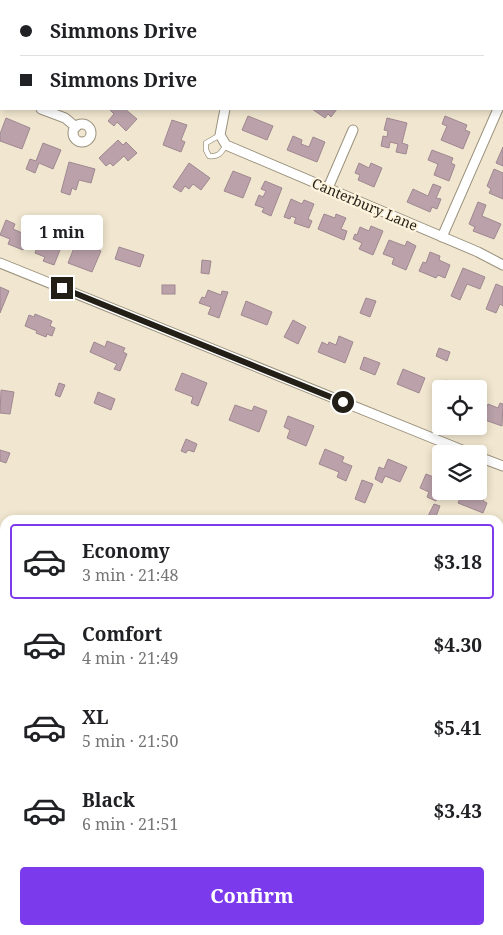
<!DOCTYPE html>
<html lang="en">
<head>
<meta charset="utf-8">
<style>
  body { margin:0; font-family:"Noto Serif",serif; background:#f2f2f2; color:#202124; height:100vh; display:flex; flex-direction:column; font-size:19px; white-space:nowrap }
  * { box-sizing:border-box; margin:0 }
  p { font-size:16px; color:#757577 }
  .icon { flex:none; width:28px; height:28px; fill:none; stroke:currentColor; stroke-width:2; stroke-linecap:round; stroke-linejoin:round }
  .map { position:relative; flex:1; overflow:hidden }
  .panel { position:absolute; left:0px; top:515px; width:504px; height:420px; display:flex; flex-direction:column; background:#fff; border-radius:15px 15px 0 0; box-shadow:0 2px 8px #0003 }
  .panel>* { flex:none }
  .hud { position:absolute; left:0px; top:0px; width:504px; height:110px; box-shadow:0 2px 8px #0003; display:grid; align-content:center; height:110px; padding:0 20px; background:#fff }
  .tools { position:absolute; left:432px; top:380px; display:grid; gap:10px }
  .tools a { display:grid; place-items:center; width:55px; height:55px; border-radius:5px; background:#fff; box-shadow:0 2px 8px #0003; font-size:25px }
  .end { position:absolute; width:22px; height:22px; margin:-11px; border:6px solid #231f17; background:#fff; box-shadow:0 0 0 2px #fff }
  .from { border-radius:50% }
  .bubble { position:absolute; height:35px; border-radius:5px; background:#fff; box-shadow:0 2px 8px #0003; font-size:16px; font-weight:700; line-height:35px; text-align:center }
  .hud b { display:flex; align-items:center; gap:18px; height:48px; font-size:19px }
  .hud b+b { border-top:1px solid #e0e0e0 }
  .hud i { width:12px; height:12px; background:#202124 }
  ul { padding:9px 0 0; list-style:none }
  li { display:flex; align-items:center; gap:15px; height:75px; margin:0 10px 8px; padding:0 10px; border:2px solid transparent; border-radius:5px }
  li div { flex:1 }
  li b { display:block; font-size:19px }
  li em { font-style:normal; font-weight:700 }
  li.on { border-color:#7c3aed }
  li>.icon { width:45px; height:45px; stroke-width:1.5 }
  .primary-button { display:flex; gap:10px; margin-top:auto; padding:10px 20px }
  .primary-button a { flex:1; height:58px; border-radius:5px; background:#7c3aed; color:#fff; font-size:20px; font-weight:700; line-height:58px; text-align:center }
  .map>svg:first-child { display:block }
  .building { fill:#baa1aa; stroke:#a08891 }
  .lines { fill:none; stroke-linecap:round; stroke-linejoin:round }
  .service-casing { stroke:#9b927d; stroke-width:6 }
  .minor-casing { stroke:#9b927d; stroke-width:11 }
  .secondary-casing { stroke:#9b927d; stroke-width:13 }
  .path { stroke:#827b6c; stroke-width:1; stroke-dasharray:4 4; stroke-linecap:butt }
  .service { stroke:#fff; stroke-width:4.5 }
  .minor { stroke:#fff; stroke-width:9 }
  .secondary { stroke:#fff; stroke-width:11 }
  .route { stroke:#231f17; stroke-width:6 }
  .labels { text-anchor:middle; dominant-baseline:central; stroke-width:4.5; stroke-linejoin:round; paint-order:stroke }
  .street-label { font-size:14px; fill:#231f17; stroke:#fef4dd }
</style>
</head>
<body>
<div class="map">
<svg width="503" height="935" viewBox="0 0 503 935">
  <rect width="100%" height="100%" fill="#f1e7d0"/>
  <!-- building -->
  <g class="building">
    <polygon points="111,109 125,109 137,119 126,131 117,122 114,126 108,121 114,114 110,110"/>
    <polygon points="312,109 337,109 331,117 328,114 325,118"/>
    <polygon points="248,116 273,126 267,140 242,130"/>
    <polygon points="445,116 467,125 465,130 470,132 463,149 441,140 447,126 442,124"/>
    <polygon points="6,118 30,128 22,149 0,141 0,134"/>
    <polygon points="387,118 407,123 402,143 408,145 406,154 396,152 398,144 390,142 389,148 381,146 383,136 387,137 388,131 384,130"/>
    <polygon points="172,120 187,125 181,140 185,142 181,152 163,145"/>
    <polygon points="293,136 302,140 301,144 309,147 313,137 325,142 317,162 287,150"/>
    <polygon points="118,140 123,145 126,142 137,153 128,161 124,156 113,166 110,163 106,166 99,158"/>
    <polygon points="43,143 61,150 53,169 39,163 35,173 26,169 30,159 36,161"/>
    <polygon points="503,147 503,166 496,163"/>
    <polygon points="432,150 453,158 451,163 455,165 449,181 434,175 438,164 428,160"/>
    <polygon points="69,162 95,169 91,183 79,180 76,190 72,188 70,195 61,192"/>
    <polygon points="189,163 210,178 201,190 193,184 189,189 185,186 181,192 173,187"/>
    <polygon points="359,163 369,168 371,163 382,168 374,187 358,180 360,175 355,173"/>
    <polygon points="494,169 503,173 503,199 489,193 491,189 487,186"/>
    <polygon points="233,171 251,178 243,198 224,191"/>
    <polygon points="265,181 282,188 271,216 262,212 264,208 255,205 259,195 263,197 266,191 261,189"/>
    <polygon points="433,184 441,187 436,198 441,199 437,209 432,207 430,212 407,202 413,189 428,196"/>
    <polygon points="291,199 302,204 304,200 314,204 308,219 312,221 309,228 294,223 296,218 291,216 290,219 284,217"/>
    <polygon points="478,202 486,205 482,216 501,224 494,239 473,231 475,227 469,224"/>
    <polygon points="324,214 335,218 336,214 346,218 341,229 347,231 344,240 318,229"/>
    <polygon points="6,220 15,224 13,229 29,236 23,250 8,244 10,239 0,235"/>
    <polygon points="371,226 383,231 373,255 359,249 362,243 353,239 355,234 357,235 360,227 369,231"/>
    <polygon points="42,233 52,236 48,245 60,250 54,265 43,261 45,257 35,253"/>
    <polygon points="389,240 405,246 407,241 416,246 406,270 392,264 394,258 383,254"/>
    <polygon points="76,243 101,251 92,272 68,263"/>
    <polygon points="119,247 144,255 140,267 115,259"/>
    <polygon points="430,252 440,256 439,260 450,265 445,278 438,275 436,278 419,271 423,262 426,263"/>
    <polygon points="202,260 211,261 209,274 201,273"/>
    <polygon points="463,268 485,277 480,289 467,284 460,300 451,296"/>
    <polygon points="496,284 503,287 503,306 500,304 496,313 486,309"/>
    <rect x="162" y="285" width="13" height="9"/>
    <polygon points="0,287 9,291 0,313"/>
    <polygon points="208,290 221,295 222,291 228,292 219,318 208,314 211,307 199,303 202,297 205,298"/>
    <polygon points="366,298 376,301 370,317 360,313"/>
    <polygon points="246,301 272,312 267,325 241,315"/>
    <polygon points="35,314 52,321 50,326 55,328 52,336 47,334 46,337 36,333 37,331 25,326 29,315 34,317"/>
    <polygon points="293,320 306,327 298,344 284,337"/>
    <polygon points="339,336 353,342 345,363 318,352 322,342 328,345 329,342 336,345"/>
    <polygon points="107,341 125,348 123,352 127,354 120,371 114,369 117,364 90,352 94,342 105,347"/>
    <polygon points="439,348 450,352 447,361 436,356"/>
    <polygon points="364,357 380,363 375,375 360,369"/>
    <polygon points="403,369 425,378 419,393 397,384"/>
    <polygon points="182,373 207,383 198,406 191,403 193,397 175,390"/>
    <polygon points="446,380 465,388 465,389 443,389"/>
    <polygon points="59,383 65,385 60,397 55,395"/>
    <polygon points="1,390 14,392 10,414 0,413"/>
    <polygon points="98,392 115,399 111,410 94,403"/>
    <polygon points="500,403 503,404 502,426 482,419 488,404 498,408"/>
    <polygon points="235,405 252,411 254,406 267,411 259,432 229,420"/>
    <polygon points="288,416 314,426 306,446 287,438 290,430 284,427"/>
    <polygon points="186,439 197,444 194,452 188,450 186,453 181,451"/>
    <polygon points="325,449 344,457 342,462 352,466 346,481 337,477 339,472 319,464"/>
    <polygon points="0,450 10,453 6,463 0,461"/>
    <polygon points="388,459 407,467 400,482 385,476 382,483 375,479 379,467 384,469"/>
    <polygon points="426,474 441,480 441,489 436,501 427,497 429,492 420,488"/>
    <polygon points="362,480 373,484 365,503 355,499"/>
    <polygon points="463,491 473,491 485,496 483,501 487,503 483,513 458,503"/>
    <polygon points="434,504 440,506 435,519 428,516"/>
    <polygon points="502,611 503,611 503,638 499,636 499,617"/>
    <polygon points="0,719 5,721 5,735 1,741"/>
    <polygon points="5,805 5,830 0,827 0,817"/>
    <polygon points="0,841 5,843 5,866 0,864"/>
    <polygon points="500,844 503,845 503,867 499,865"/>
    <polygon points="19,930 39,930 37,935 17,935"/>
    <polygon points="133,930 149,930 150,935 133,935"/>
    <polygon points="271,930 298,930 296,935 283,932 281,935 278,935 270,932"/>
    <polygon points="453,930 459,932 459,930 472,930 481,934 451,935"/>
  </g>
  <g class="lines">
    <!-- service casing -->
    <g class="service-casing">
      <g id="service">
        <path d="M220,135L206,143V150L209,156C219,157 221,153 226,145"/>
        <polyline points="499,709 503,710"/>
      </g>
    </g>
    <!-- minor casing -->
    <g class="minor-casing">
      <g id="minor">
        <polyline points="170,0 172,1"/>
        <polyline points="267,1 267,0"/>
        <polyline points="483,1 484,0"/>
        <polyline points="502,63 503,63"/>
        <polyline points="0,92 1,92"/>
        <polyline points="502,97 503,96"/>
        <polyline points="41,109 65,118 76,127"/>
        <polyline points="225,109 220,135 226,145 478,252 503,265"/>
        <circle cx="82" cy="133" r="9"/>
        <polyline points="328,188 353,130"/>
        <polyline points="442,237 498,109"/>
        <polyline points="0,263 472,454"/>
        <polyline points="479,457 503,466"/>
        <polyline points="0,663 5,663"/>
        <polyline points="499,881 503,882"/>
        <polyline points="0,927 5,916"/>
      </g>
    </g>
    <!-- secondary casing -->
    <g class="secondary-casing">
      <g id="secondary">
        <polyline points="499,726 503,716"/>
        <polyline points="499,773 503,763"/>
        <polyline points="414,935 416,930"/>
        <polyline points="433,935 435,930"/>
      </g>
    </g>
    <!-- path -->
    <polyline class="path" points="499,704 503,693"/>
    <!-- service -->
    <use href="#service" class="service"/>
    <!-- minor -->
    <use href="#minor" class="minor"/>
    <!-- secondary -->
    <use href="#secondary" class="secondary"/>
  </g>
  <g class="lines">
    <!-- route -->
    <polyline class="route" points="62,288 343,402"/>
  </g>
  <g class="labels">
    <!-- street labels -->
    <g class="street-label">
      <text transform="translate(365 204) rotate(23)">Canterbury Lane</text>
    </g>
  </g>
</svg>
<div class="tools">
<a><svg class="icon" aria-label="locate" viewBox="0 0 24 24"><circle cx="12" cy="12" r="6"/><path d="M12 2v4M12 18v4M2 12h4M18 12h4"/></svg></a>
<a><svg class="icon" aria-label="layers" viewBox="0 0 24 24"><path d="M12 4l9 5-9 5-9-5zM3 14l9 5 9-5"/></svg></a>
</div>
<i class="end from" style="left:343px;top:402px"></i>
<i class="end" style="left:62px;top:288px"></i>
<div class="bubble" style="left:21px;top:215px;width:82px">1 min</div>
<div class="hud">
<b><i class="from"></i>Simmons Drive</b>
<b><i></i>Simmons Drive</b>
</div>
<section class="panel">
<ul>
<li class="on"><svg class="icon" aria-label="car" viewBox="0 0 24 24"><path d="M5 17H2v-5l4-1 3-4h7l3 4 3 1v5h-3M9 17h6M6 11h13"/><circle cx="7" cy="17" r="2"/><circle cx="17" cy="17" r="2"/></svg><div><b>Economy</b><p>3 min · 21:48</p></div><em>$3.18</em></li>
<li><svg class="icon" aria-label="car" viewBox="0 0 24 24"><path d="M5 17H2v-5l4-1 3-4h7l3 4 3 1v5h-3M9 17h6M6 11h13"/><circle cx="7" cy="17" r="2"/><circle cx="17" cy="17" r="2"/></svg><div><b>Comfort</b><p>4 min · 21:49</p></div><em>$4.30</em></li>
<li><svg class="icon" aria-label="car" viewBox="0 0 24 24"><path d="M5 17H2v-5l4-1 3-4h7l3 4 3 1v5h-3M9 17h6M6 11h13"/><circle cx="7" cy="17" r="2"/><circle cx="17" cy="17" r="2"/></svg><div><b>XL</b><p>5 min · 21:50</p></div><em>$5.41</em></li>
<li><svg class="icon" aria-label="car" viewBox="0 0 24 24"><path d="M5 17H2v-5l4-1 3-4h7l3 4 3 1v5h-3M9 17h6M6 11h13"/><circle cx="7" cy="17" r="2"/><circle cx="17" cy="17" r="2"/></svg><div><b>Black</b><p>6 min · 21:51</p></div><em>$3.43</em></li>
</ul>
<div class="primary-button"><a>Confirm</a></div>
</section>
</div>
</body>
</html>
